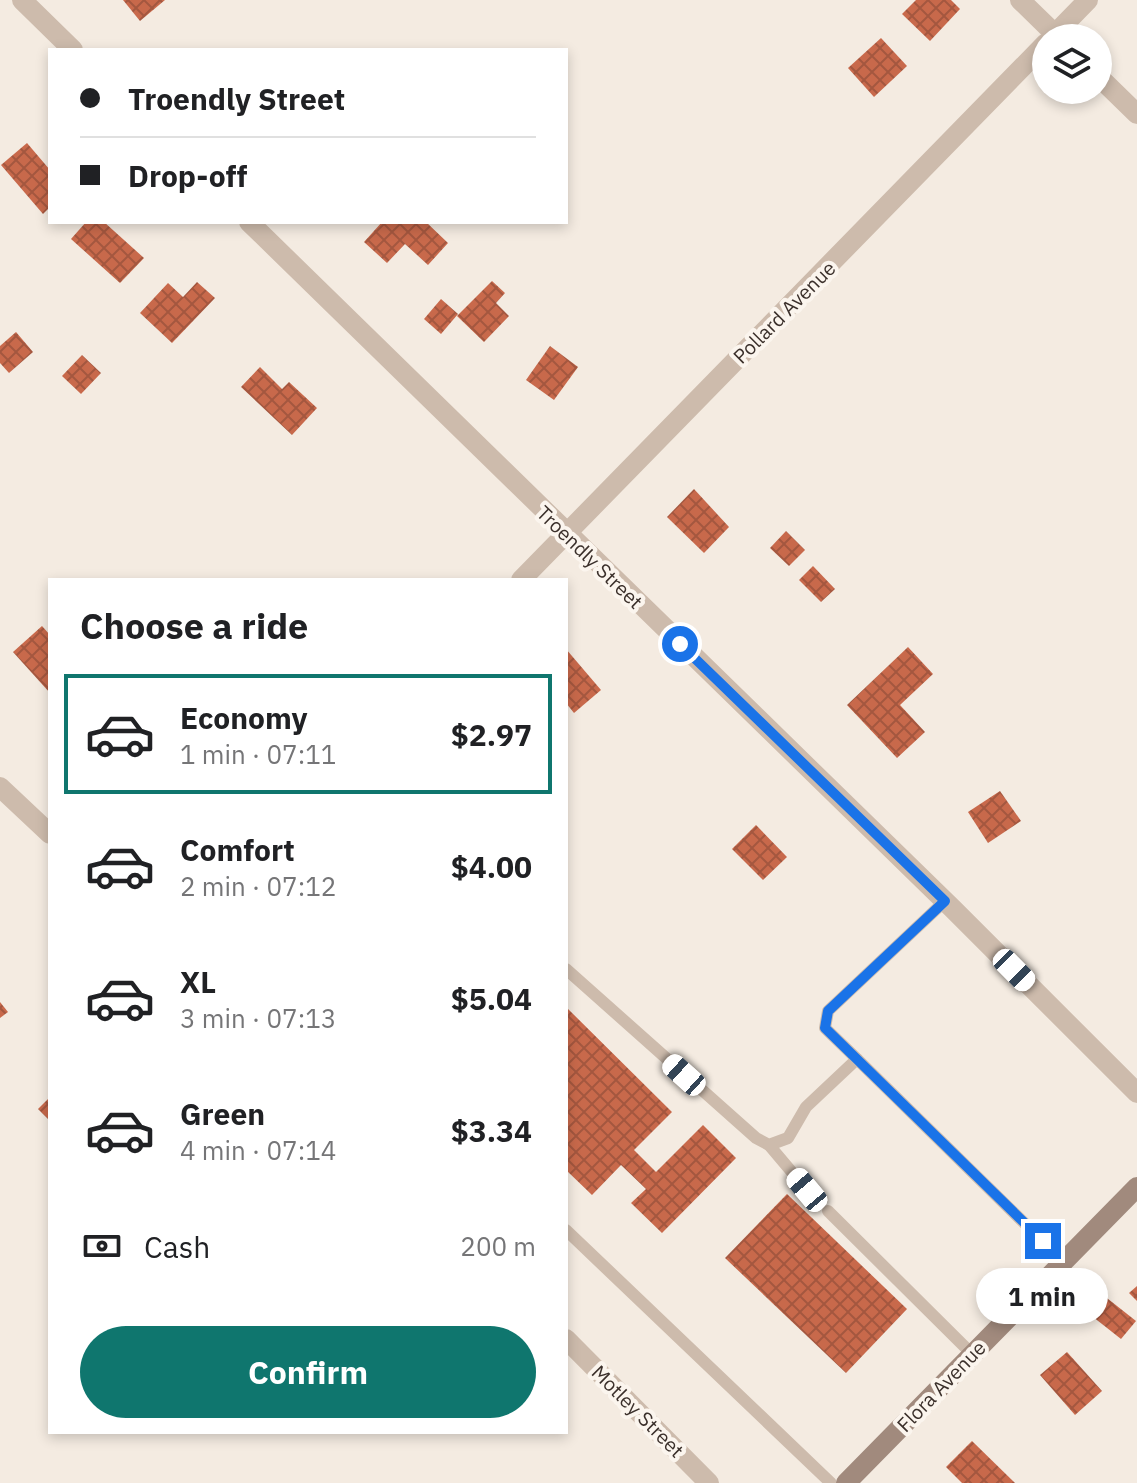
<!DOCTYPE html>
<html lang="en">
<head>
<meta charset="utf-8">
<style>
  body { margin:0; font-family:"IBM Plex Sans",sans-serif; background:#f2f2f2; color:#202124; height:100vh; display:flex; flex-direction:column; font-size:30px; white-space:nowrap }
  * { box-sizing:border-box; margin:0 }
  p { font-size:26px; color:#757577 }
  .icon { flex:none; width:44px; height:44px; fill:none; stroke:currentColor; stroke-width:2; stroke-linecap:round; stroke-linejoin:round }
  .map { position:relative; flex:1; overflow:hidden }
  .sheet { position:absolute; left:48px; top:578px; width:520px; height:856px; display:flex; flex-direction:column; background:#fff; border-radius:0px; box-shadow:0 4px 12px #0003 }
  .sheet>* { flex:none }
  .guide { position:absolute; left:48px; top:48px; width:520px; height:176px; border-radius:0px; box-shadow:0 4px 12px #0003; display:grid; align-content:center; height:176px; padding:0 32px; background:#fff }
  .fabs { position:absolute; left:1032px; top:24px; display:grid; gap:16px }
  .fabs a { display:grid; place-items:center; width:80px; height:80px; border-radius:50%; background:#fff; box-shadow:0 4px 12px #0003; font-size:40px }
  .end { position:absolute; width:36px; height:36px; margin:-18px; border:10px solid #1a73e8; background:#fff; box-shadow:0 0 0 4px #fff }
  .from { border-radius:50% }
  .bubble { position:absolute; height:56px; border-radius:28px; background:#fff; box-shadow:0 4px 12px #0003; font-size:26px; font-weight:700; line-height:56px; text-align:center }
  .car { position:absolute; width:24px; height:48px; margin:-24px -12px; border-radius:10px; box-shadow:0 0 6px 2px #0007; background:linear-gradient(#fff 24%,#345 0 40%,#fff 0 76%,#345 0 86%,#fff 0) }
  .guide b { display:flex; align-items:center; gap:28px; height:76px; font-size:30px }
  .guide b+b { border-top:2px solid #e0e0e0 }
  .guide i { width:20px; height:20px; background:#202124 }
  ul { padding:0; list-style:none }
  li { display:flex; align-items:center; gap:24px; height:120px; margin:0 16px 12px; padding:0 16px; border:4px solid transparent; border-radius:0px }
  li div { flex:1 }
  li b { display:block; font-size:30px }
  li em { font-style:normal; font-weight:700 }
  li.on { border-color:#0f766e }
  li>.icon { width:72px; height:72px; stroke-width:1.5 }
  h2 { padding:0 32px; font-size:36px; line-height:96px }
  .pay { display:flex; align-items:center; gap:20px; height:88px; padding:0 32px; font-size:30px }
  .pay p { margin-inline-start:auto }
  .cta { display:flex; gap:16px; margin-top:auto; padding:16px 32px }
  .cta a { flex:1; height:92px; border-radius:48px; background:#0f766e; color:#fff; font-size:32px; font-weight:700; line-height:92px; text-align:center }
  .map>svg:first-child { display:block }
  .building { fill:url(#building-cross-hatch) }
  .lines { fill:none; stroke-linecap:round; stroke-linejoin:round }
  .lane { stroke:#cdbbac; stroke-width:12 }
  .street { stroke:#cdbbac; stroke-width:20 }
  .secondary { stroke:#a18a7d; stroke-width:20 }
  .route { stroke:#1a73e8; stroke-width:10 }
  .labels { text-anchor:middle; dominant-baseline:central; stroke-width:8; stroke-linejoin:round; paint-order:stroke }
  .street-label { font-size:20px; fill:#3b302b; stroke:#fbf5ee }
</style>
</head>
<body>
<div class="map">
<svg width="1137" height="1483" viewBox="0 0 1137 1483">
  <defs>
    <pattern id="building-cross-hatch" width="8" height="8" patternUnits="userSpaceOnUse" patternTransform="scale(2)"><rect width="8" height="8" fill="#c8694b"/><path d="M0 0l8 8M0 8l8-8" fill="none" stroke="#a4573f"/></pattern>
  </defs>
  <rect width="100%" height="100%" fill="#f4ebe1"/>
  <!-- building -->
  <g class="building">
    <polygon points="123,0 165,0 140,21"/>
    <polygon points="916,0 951,0 960,9 930,41 902,14"/>
    <polygon points="881,38 907,66 874,97 848,68"/>
    <polygon points="27,143 50,170 50,207 43,214 1,165"/>
    <polygon points="86,222 104,222 144,258 120,283 71,239"/>
    <polygon points="382,222 426,222 448,243 428,265 405,244 387,263 364,242"/>
    <polygon points="492,281 505,293 496,303 509,316 484,342 457,316"/>
    <polygon points="197,282 215,298 172,343 140,313 168,283 183,297"/>
    <polygon points="441,299 458,314 441,334 424,319"/>
    <polygon points="16,332 33,352 9,373 0,363 0,346"/>
    <polygon points="550,346 578,367 554,400 526,380"/>
    <polygon points="82,355 101,373 81,394 62,376"/>
    <polygon points="260,367 282,389 289,382 317,408 292,435 241,387"/>
    <polygon points="694,489 729,527 704,553 667,517"/>
    <polygon points="786,531 805,550 789,566 770,548"/>
    <polygon points="813,566 835,589 821,602 799,580"/>
    <polygon points="42,626 50,635 50,693 13,652"/>
    <polygon points="908,647 933,674 900,705 925,732 897,758 847,705"/>
    <polygon points="566,649 601,690 574,713 566,703"/>
    <polygon points="1000,791 1021,821 988,843 968,812"/>
    <polygon points="756,825 787,857 763,880 732,849"/>
    <polygon points="0,1002 8,1012 0,1018"/>
    <polygon points="566,1007 672,1112 634,1150 656,1172 703,1125 736,1158 662,1233 631,1203 646,1189 621,1165 592,1195 566,1170"/>
    <polygon points="50,1097 50,1121 38,1109"/>
    <polygon points="787,1194 907,1309 846,1373 725,1258"/>
    <polygon points="1137,1286 1137,1301 1129,1293"/>
    <polygon points="1098,1291 1136,1321 1121,1339 1083,1309"/>
    <polygon points="1067,1352 1102,1391 1075,1415 1040,1375"/>
    <polygon points="972,1441 1015,1483 962,1483 946,1467"/>
  </g>
  <g class="lines">
    <!-- lane -->
    <g class="lane">
      <polyline points="566,969 756,1138 769,1145 788,1138 806,1107 857,1059 825,1028 828,1011 945,901"/>
      <polyline points="857,1059 1064,1262"/>
      <polyline points="769,1145 807,1190"/>
      <polyline points="828,1211 972,1354"/>
      <polyline points="566,1230 831,1483"/>
    </g>
    <!-- street -->
    <g class="street">
      <polyline points="22,0 73,50"/>
      <polyline points="1020,0 1059,38"/>
      <polyline points="1051,38 1088,0"/>
      <polyline points="1098,76 1137,114"/>
      <polyline points="249,222 952,908 1137,1093"/>
      <polyline points="521,580 1046,43"/>
      <polyline points="0,787 50,834"/>
      <polyline points="566,1339 709,1483"/>
    </g>
    <!-- secondary -->
    <polyline class="secondary" points="846,1483 1137,1187"/>
  </g>
  <g class="lines">
    <!-- route -->
    <polyline class="route" points="680,644 945,901 828,1011 825,1028 1043,1241"/>
  </g>
  <g class="labels">
    <!-- street labels -->
    <g class="street-label">
      <text transform="translate(784 312) rotate(-45)">Pollard Avenue</text>
      <text transform="translate(590 557) rotate(44)">Troendly Street</text>
      <text transform="translate(941 1386) rotate(-46)">Flora Avenue</text>
      <text transform="translate(638 1411) rotate(45)">Motley Street</text>
    </g>
  </g>
</svg>
<div class="fabs">
<a><svg class="icon" aria-label="layers" viewBox="0 0 24 24"><path d="M12 4l9 5-9 5-9-5zM3 14l9 5 9-5"/></svg></a>
</div>
<i class="end from" style="left:680px;top:644px"></i>
<i class="end" style="left:1043px;top:1241px"></i>
<div class="bubble" style="left:976px;top:1268px;width:132px">1 min</div>
<i class="car" style="left:1014px;top:970px;rotate:135deg"></i>
<i class="car" style="left:684px;top:1075px;rotate:312deg"></i>
<i class="car" style="left:807px;top:1190px;rotate:320deg"></i>
<div class="guide">
<b><i class="from"></i>Troendly Street</b>
<b><i></i>Drop-off</b>
</div>
<section class="sheet">
<h2>Choose a ride</h2>
<ul>
<li class="on"><svg class="icon" aria-label="car" viewBox="0 0 24 24"><path d="M5 17H2v-5l4-1 3-4h7l3 4 3 1v5h-3M9 17h6M6 11h13"/><circle cx="7" cy="17" r="2"/><circle cx="17" cy="17" r="2"/></svg><div><b>Economy</b><p>1 min · 07:11</p></div><em>$2.97</em></li>
<li><svg class="icon" aria-label="car" viewBox="0 0 24 24"><path d="M5 17H2v-5l4-1 3-4h7l3 4 3 1v5h-3M9 17h6M6 11h13"/><circle cx="7" cy="17" r="2"/><circle cx="17" cy="17" r="2"/></svg><div><b>Comfort</b><p>2 min · 07:12</p></div><em>$4.00</em></li>
<li><svg class="icon" aria-label="car" viewBox="0 0 24 24"><path d="M5 17H2v-5l4-1 3-4h7l3 4 3 1v5h-3M9 17h6M6 11h13"/><circle cx="7" cy="17" r="2"/><circle cx="17" cy="17" r="2"/></svg><div><b>XL</b><p>3 min · 07:13</p></div><em>$5.04</em></li>
<li><svg class="icon" aria-label="car" viewBox="0 0 24 24"><path d="M5 17H2v-5l4-1 3-4h7l3 4 3 1v5h-3M9 17h6M6 11h13"/><circle cx="7" cy="17" r="2"/><circle cx="17" cy="17" r="2"/></svg><div><b>Green</b><p>4 min · 07:14</p></div><em>$3.34</em></li>
</ul>
<div class="pay"><svg class="icon" aria-label="cash" viewBox="0 0 24 24"><path d="M3 7h18v10H3z"/><circle cx="12" cy="12" r="2"/></svg>Cash<p>200 m</p></div>
<div class="cta"><a>Confirm</a></div>
</section>
</div>
</body>
</html>
